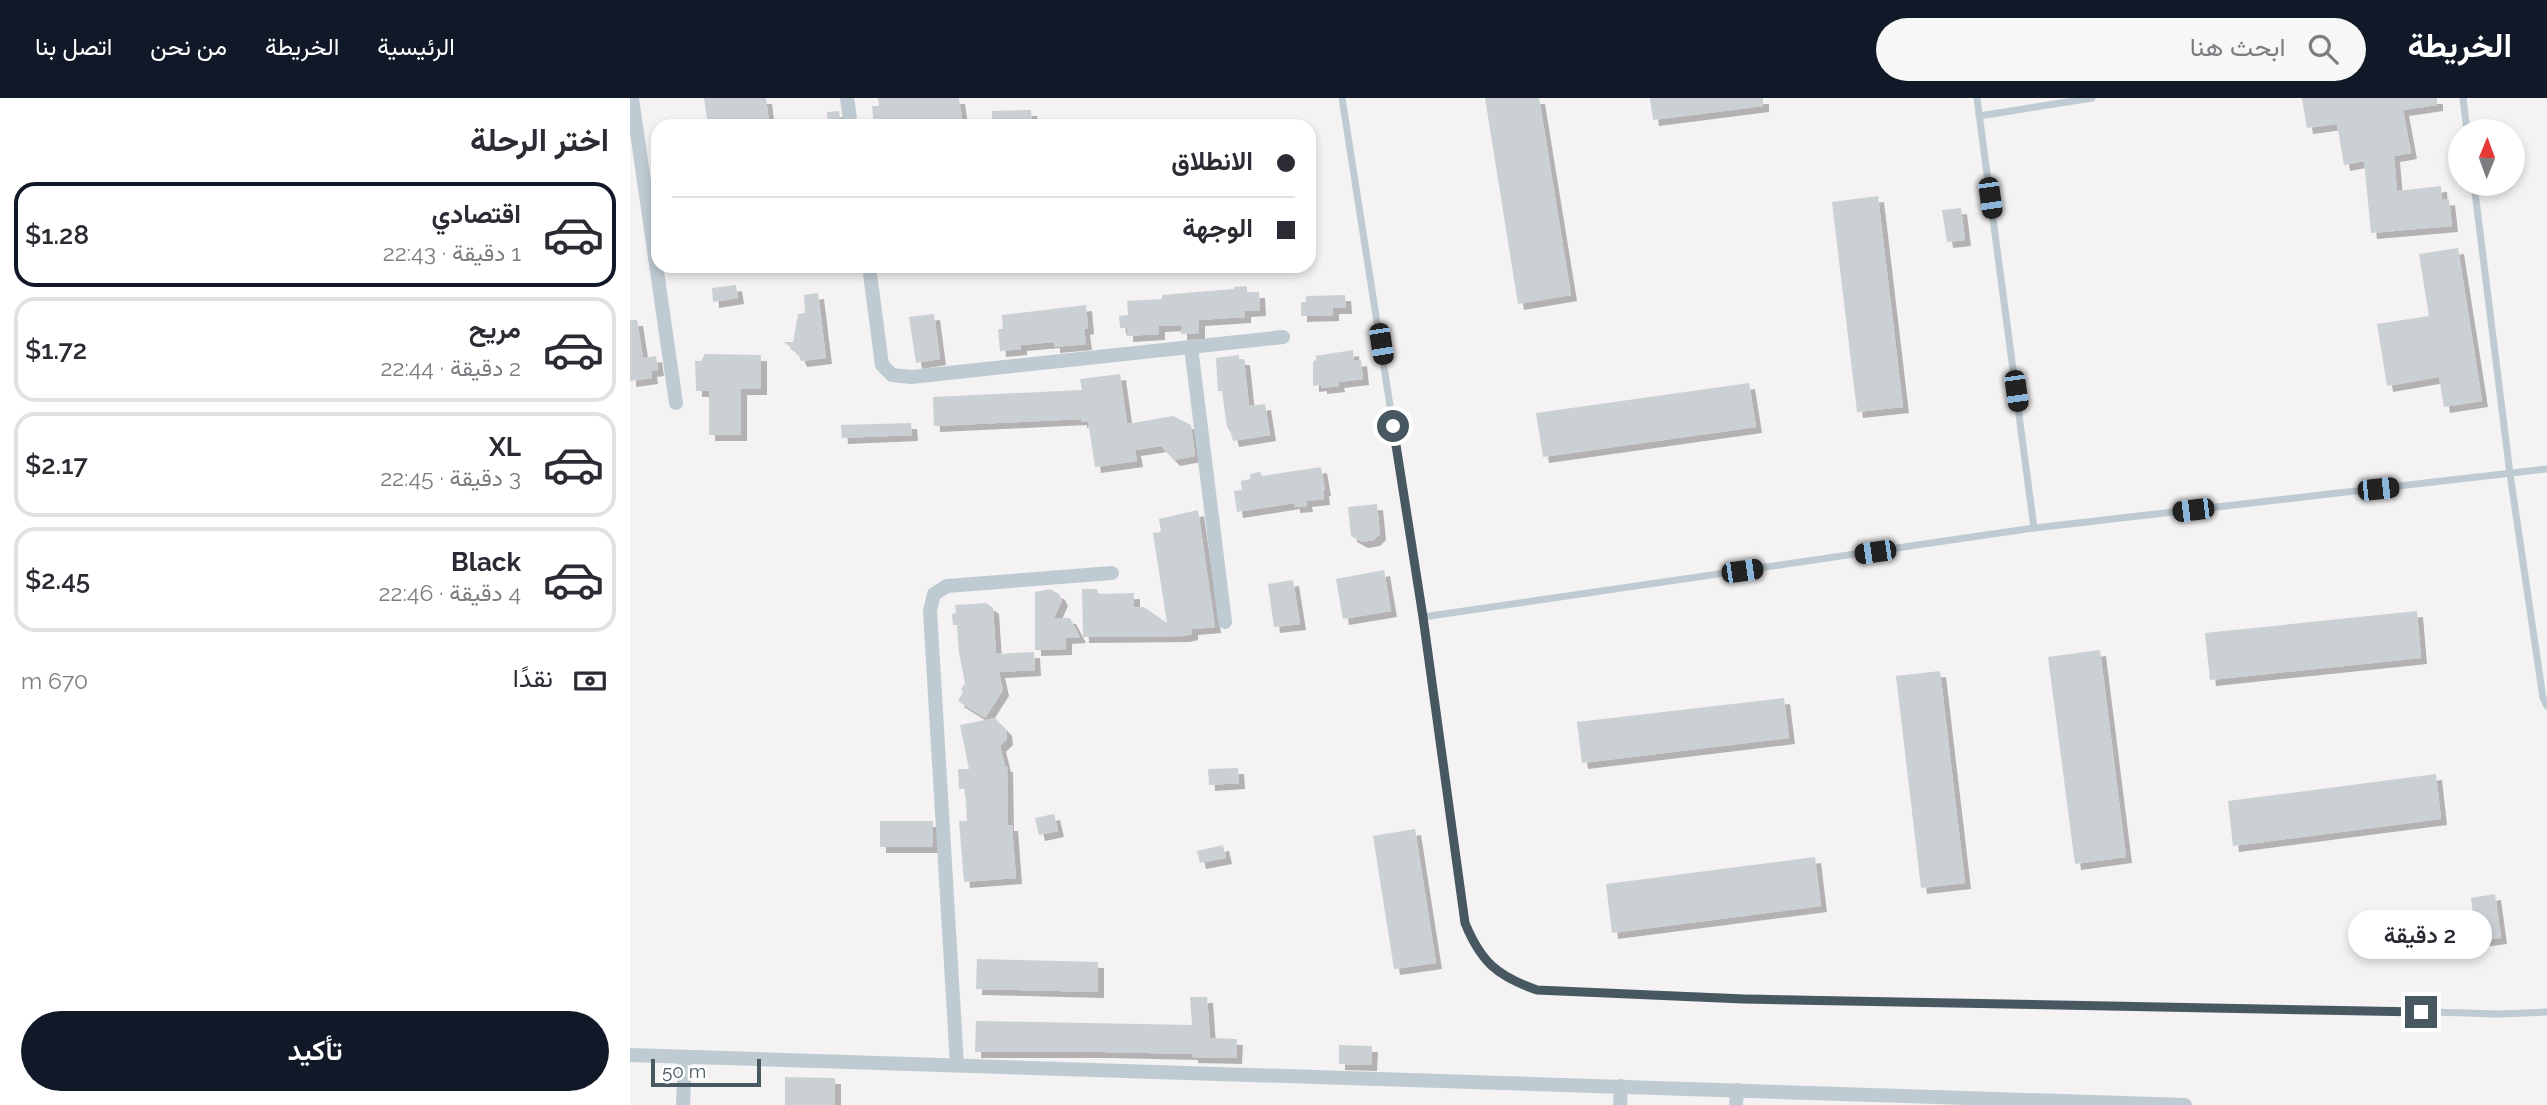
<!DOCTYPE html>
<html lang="ar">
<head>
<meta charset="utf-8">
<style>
  body { margin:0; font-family:Raleway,Vazirmatn,sans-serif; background:#f7f7f7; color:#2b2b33; direction:rtl; height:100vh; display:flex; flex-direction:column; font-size:26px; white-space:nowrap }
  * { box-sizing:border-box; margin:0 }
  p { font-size:23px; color:#7c7c81 }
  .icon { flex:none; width:38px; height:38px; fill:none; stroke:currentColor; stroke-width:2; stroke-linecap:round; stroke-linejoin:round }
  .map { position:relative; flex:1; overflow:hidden; direction:ltr }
  .panel { display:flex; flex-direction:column; background:#fff; width:630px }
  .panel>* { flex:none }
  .hud { position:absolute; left:21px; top:21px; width:665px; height:154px; border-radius:21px; box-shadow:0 4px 10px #0003; direction:rtl; display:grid; align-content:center; height:154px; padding:0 21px; background:#fff }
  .needle { width:46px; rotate:1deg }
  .buttons { position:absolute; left:1818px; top:21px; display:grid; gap:14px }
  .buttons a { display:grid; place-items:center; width:77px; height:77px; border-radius:50%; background:#fff; box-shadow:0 4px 10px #0003; font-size:35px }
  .scale { position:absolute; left:21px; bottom:18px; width:110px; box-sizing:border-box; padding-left:7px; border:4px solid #485861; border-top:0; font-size:19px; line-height:24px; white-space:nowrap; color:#485861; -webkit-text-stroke:5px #fff; paint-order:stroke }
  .end { position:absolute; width:32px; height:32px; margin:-16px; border:9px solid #485861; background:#fff; box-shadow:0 0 0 4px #fff }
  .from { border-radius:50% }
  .bubble { position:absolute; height:49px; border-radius:24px; background:#fff; box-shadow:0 4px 10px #0003; font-size:23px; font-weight:600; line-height:49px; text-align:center; direction:rtl }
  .car { position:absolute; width:21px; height:42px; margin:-21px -10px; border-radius:9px; box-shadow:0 0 5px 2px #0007; background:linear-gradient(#222 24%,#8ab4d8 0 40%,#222 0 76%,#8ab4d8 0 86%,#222 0) }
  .hud b { display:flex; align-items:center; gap:24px; height:66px; font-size:26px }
  .hud b+b { border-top:2px solid #e1e1e2 }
  .hud i { width:18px; height:18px; background:#2b2b33 }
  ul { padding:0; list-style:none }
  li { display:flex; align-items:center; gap:21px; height:105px; margin:0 14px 10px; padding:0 7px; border:4px solid #e1e1e2; border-radius:21px }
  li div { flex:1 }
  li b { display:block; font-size:26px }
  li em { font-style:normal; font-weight:600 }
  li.on { border-color:#111827 }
  li>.icon { width:63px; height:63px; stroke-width:1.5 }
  h2 { padding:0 21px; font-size:32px; line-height:84px }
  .pay { display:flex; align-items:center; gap:18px; height:77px; padding:0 21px; font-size:26px }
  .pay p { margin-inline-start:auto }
  .primary-button { display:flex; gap:14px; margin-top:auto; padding:14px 21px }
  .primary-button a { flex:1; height:80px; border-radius:42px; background:#111827; color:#fff; font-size:28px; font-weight:600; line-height:80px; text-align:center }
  header { display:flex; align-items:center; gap:42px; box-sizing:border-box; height:98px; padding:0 35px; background:#111827; color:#fff }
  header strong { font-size:33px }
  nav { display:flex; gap:38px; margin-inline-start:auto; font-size:24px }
  .search { width:490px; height:63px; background:#f7f7f7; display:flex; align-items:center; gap:18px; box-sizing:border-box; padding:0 24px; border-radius:38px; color:#7c7c81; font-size:26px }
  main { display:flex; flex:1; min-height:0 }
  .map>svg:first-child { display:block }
  .building { fill:#cbd0d4; filter:url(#shadow) }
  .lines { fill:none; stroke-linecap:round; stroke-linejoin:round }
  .service { stroke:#bfcbd2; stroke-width:7 }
  .minor { stroke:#bfcbd2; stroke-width:14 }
  .route { stroke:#485861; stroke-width:9 }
</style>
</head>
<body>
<header>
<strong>الخريطة</strong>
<div class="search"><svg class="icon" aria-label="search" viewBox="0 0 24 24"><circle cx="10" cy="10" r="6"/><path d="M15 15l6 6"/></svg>ابحث هنا</div>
<nav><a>الرئيسية</a><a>الخريطة</a><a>من نحن</a><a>اتصل بنا</a></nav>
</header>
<main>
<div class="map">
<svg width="1917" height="1007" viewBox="0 0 1917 1007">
  <defs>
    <filter id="shadow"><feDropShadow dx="6" dy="6" stdDeviation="0" flood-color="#0004"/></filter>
  </defs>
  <rect width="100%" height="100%" fill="#f4f2f2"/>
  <!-- building -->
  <g class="building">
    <polygon points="74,0 136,0 139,24 104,28 78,28"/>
    <polygon points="248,0 329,0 333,28 244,28 242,8 249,8"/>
    <polygon points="855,0 909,0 941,197 888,206"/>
    <polygon points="1020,0 1133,0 1133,8 1023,22"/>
    <polygon points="1672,0 1807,0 1807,7 1773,12 1781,55 1764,58 1767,93 1811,88 1812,102 1819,101 1822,128 1741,135 1734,63 1714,67 1707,26 1677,30"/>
    <polygon points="401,12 402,28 362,28 362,13"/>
    <polygon points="209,13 211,28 197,28 197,14"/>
    <polygon points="1248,98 1273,309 1227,314 1202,104"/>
    <polygon points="1331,110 1335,142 1317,144 1312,112"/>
    <polygon points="1828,150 1852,303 1814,309 1809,279 1757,288 1747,226 1799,218 1789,156"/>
    <polygon points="106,187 108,200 83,204 82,190"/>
    <polygon points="617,188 617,194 629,194 630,212 615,213 615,219 569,222 569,235 551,236 551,227 529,228 529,236 497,238 497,230 490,230 489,218 498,217 497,203 532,201 532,197 604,191 604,189"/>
    <polygon points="188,195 196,260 171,263 168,256 154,244 163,244 168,216 175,215 174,197"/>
    <polygon points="715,197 716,210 703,210 703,217 671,218 671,204 676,204 676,198"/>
    <polygon points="456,207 458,230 454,231 456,246 424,249 424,244 391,247 391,251 370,253 368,231 373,231 372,217"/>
    <polygon points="304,216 310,261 286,265 279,219"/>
    <polygon points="0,222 7,222 13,260 26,258 28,272 21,273 22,280 0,283"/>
    <polygon points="723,252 724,263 731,262 733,281 708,284 709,288 691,290 691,287 683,288 683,264 687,261 685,258"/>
    <polygon points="75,256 131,257 131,291 111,291 111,337 79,337 79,293 66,293 65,263 71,263"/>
    <polygon points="609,257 609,261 614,261 619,308 635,306 640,337 603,343 601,335 597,329 592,293 588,293 586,260"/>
    <polygon points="490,276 497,326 543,318 561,327 565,358 544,362 531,348 505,352 507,363 465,369 458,323 451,324 451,321 304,328 303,299 452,292 450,281"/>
    <polygon points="1119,285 1126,329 913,359 906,315"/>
    <polygon points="281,325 282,337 212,340 211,327"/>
    <polygon points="691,369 695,392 693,392 694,401 676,403 677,408 664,409 664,405 607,414 604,393 612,392 611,383 620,381 620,376 630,374 632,378"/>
    <polygon points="747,406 750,436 744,442 732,444 721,438 718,409"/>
    <polygon points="568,412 585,529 562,531 562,536 554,538 453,539 452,491 467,491 468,495 473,496 504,495 504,509 514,509 537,525 523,435 531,434 529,421"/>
    <polygon points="754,472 761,513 713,521 706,481"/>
    <polygon points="663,482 670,526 644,529 638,486"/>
    <polygon points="420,491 429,496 432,502 424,520 440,520 450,539 436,540 436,551 405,552 405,494"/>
    <polygon points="356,505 363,510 366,556 404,554 405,572 369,574 373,592 355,620 328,603 333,594 331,591 335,585 329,555 327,527 323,527 322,516 326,515 325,507"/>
    <polygon points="1787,513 1791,560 1580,582 1575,535"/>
    <polygon points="1470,552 1496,759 1445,766 1418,559"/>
    <polygon points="1310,573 1335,785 1291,790 1266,578"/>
    <polygon points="1154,600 1159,640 952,665 947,624"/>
    <polygon points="365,620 376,632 377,641 370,648 375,668 377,668 378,727 382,727 386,780 334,784 329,723 337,723 335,691 329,691 328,671 339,671 330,627"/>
    <polygon points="608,670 609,685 579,687 578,671"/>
    <polygon points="1806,676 1811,721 1603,748 1598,703"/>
    <polygon points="424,716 428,733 409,737 405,720"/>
    <polygon points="250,723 303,723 302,749 250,749"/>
    <polygon points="785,731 806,865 764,871 743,738"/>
    <polygon points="593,747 596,760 570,765 567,753"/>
    <polygon points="1185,759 1191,808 982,835 976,786"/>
    <polygon points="1865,796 1871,840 1847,843 1841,800"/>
    <polygon points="347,861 468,864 468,894 346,891"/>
    <polygon points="560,899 577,899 580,940 607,941 606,960 562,959 562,956 474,954 345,954 346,923 562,927"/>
    <polygon points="709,947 742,948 741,967 709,966"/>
    <polygon points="155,979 205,980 205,1007 155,1007"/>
  </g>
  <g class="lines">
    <!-- service -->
    <g class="service">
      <path d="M712,0L793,519L835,825C851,864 867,879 907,892C1228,906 1550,908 1872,916L1917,914"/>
      <polyline points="1347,0 1404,430"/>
      <polyline points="1833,0 1837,33"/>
      <polyline points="1349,18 1462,0"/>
      <polyline points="1844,86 1880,376 1913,600 1917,608"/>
      <polyline points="793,519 1404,430 1917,371"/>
    </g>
    <!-- minor -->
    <g class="minor">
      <polyline points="2,0 46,305"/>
      <polyline points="217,0 221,28"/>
      <polyline points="239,168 252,267 262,277 281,279 653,239"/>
      <polyline points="561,249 595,524"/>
      <polyline points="0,957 1555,1007"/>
      <polyline points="327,967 300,513 304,496 317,488 482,475"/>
      <polyline points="53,1007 55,959"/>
      <polyline points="990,1007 991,988"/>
      <polyline points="1106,1007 1107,992"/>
    </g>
  </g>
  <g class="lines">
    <!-- route -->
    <path class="route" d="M763,328L793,519L835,825C851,864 867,878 907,892L1113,901L1791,914"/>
  </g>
</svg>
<div class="buttons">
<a><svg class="needle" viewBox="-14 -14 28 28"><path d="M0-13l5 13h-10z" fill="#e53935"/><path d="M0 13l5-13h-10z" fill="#7c7c81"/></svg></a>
</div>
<div class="scale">50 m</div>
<i class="end from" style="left:763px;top:328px"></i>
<i class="end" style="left:1791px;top:914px"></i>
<div class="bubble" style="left:1718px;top:812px;width:144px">2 دقيقة</div>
<i class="car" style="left:1360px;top:100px;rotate:172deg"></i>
<i class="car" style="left:751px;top:246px;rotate:171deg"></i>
<i class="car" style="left:1386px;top:293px;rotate:172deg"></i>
<i class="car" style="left:1748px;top:391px;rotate:84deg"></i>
<i class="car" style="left:1563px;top:412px;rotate:263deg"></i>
<i class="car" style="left:1245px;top:454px;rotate:262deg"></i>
<i class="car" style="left:1112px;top:473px;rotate:82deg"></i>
<div class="hud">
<b><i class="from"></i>الانطلاق</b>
<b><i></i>الوجهة</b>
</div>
</div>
<section class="panel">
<h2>اختر الرحلة</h2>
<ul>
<li class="on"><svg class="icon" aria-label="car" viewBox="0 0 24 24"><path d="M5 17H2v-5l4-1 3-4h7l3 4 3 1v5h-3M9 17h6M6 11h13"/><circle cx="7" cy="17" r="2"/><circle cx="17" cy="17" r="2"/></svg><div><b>اقتصادي</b><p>1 دقيقة · 22:43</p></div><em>$1.28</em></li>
<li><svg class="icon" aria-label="car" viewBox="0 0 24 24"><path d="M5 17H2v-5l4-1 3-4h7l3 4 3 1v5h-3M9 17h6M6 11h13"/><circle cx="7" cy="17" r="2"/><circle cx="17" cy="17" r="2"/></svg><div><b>مريح</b><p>2 دقيقة · 22:44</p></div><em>$1.72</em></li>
<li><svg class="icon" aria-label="car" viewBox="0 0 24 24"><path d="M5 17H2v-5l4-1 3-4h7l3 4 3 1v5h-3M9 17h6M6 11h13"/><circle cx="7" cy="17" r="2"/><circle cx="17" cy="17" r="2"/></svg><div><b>XL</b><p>3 دقيقة · 22:45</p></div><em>$2.17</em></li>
<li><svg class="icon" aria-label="car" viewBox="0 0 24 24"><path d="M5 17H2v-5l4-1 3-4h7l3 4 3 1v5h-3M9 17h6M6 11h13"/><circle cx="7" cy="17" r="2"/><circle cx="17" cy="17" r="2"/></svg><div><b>Black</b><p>4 دقيقة · 22:46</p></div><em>$2.45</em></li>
</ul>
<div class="pay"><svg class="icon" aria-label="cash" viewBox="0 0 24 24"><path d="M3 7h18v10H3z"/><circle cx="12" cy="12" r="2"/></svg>نقدًا<p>670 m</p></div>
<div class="primary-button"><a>تأكيد</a></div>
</section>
</main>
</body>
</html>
